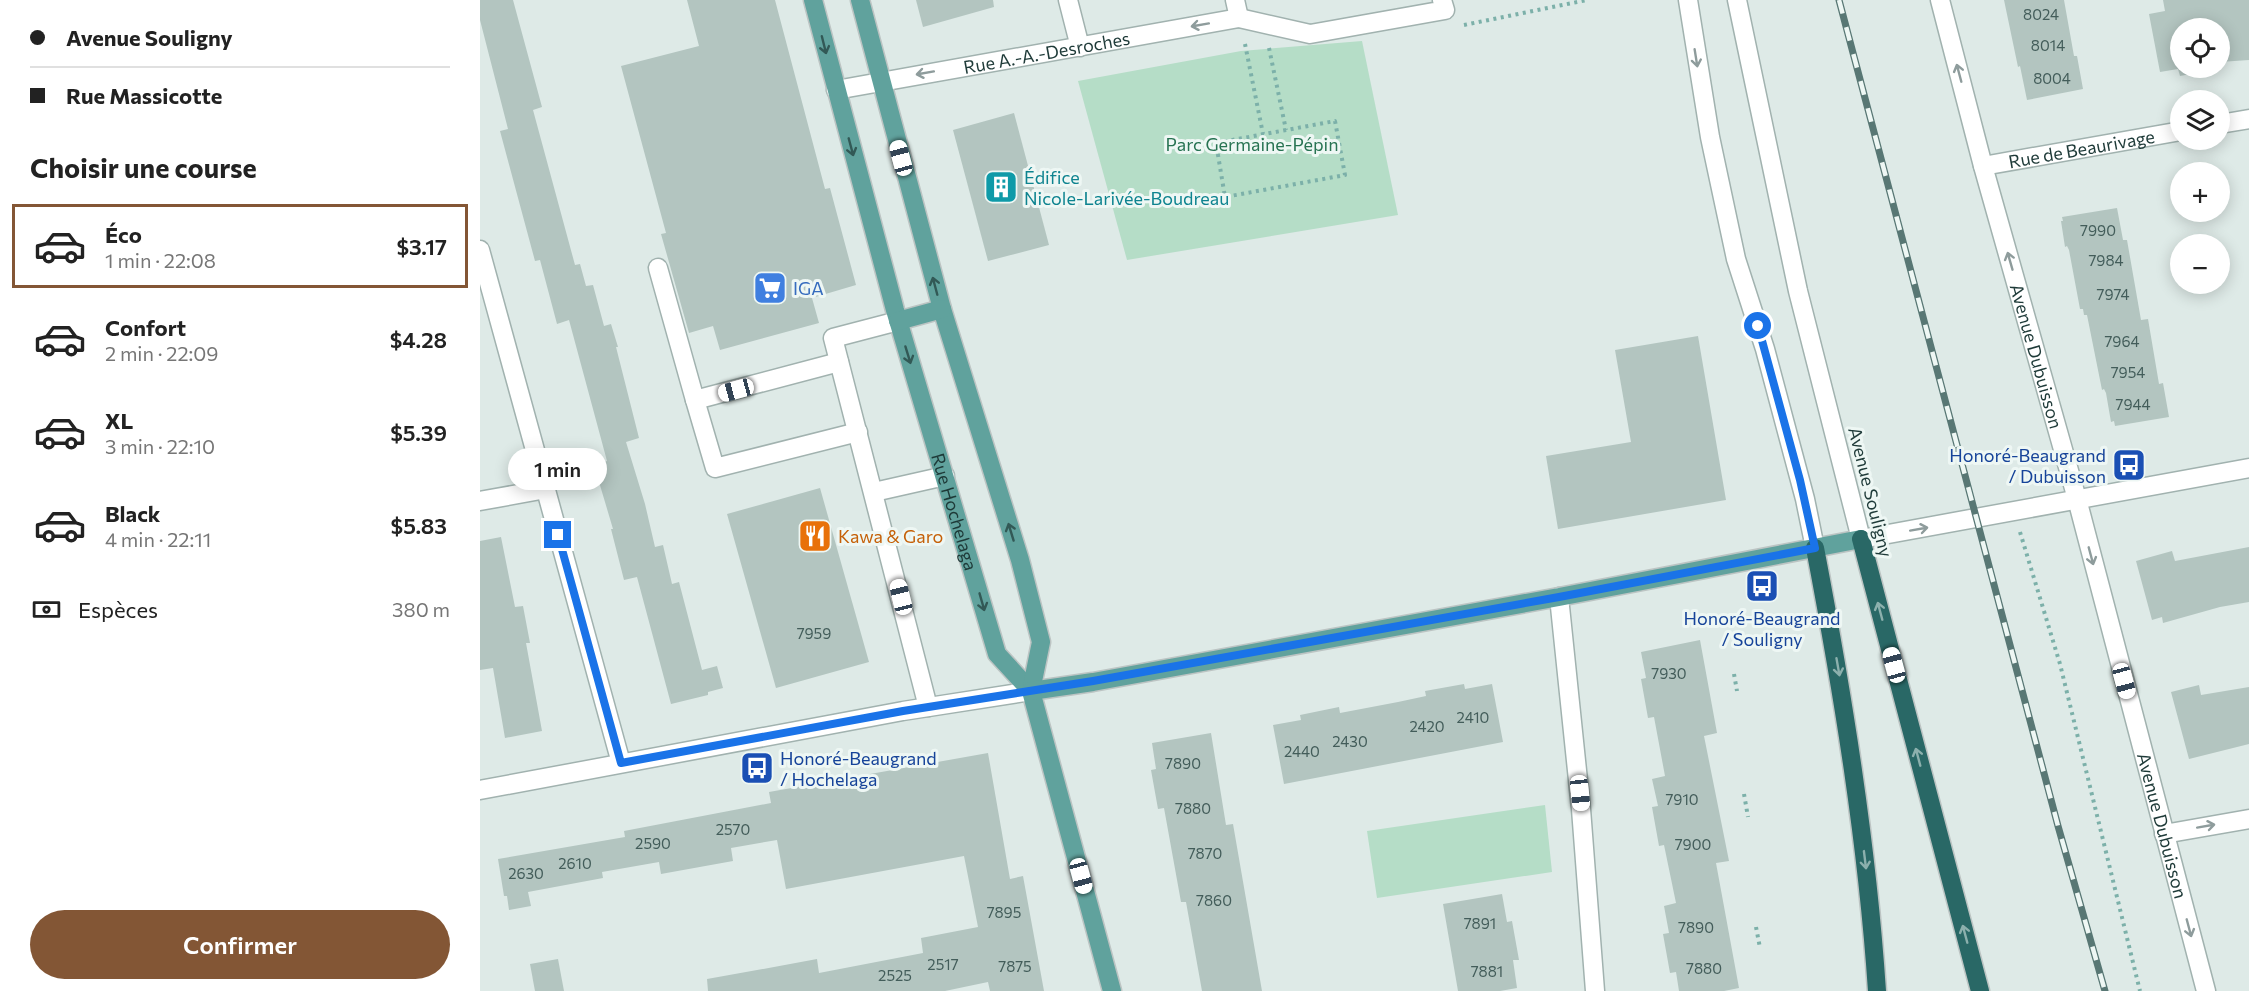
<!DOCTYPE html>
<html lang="fr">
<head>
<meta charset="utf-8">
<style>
  body { margin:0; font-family:Commissioner,sans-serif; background:#f6f6f6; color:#222; height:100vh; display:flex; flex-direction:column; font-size:22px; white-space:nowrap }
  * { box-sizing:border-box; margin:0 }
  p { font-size:20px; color:#767676 }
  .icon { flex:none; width:33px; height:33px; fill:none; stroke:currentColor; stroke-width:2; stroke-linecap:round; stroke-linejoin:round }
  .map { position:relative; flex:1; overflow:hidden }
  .details { display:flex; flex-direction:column; background:#fff; width:480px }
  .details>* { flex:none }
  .banner { display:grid; align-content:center; height:132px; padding:0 30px; background:#fff }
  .controls { position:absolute; left:1690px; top:18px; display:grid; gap:12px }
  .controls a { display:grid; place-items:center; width:60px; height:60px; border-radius:50%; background:#fff; box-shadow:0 3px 15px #0003; font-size:30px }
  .end { position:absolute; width:27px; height:27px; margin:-14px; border:8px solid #1a73e8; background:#fff; box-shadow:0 0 0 3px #fff }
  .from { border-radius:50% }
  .bubble { position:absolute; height:42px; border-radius:21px; background:#fff; box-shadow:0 3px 15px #0003; font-size:20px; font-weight:600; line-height:42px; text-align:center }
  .car { position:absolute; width:18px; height:36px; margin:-18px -9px; border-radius:8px; box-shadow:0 0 4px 2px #0007; background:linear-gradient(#fff 24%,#345 0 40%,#fff 0 76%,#345 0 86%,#fff 0) }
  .banner b { display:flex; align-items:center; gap:21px; height:57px; font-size:22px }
  .banner b+b { border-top:2px solid #e0e0e0 }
  .banner i { width:15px; height:15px; background:#222 }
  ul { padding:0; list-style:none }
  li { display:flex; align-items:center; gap:18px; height:84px; margin:0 12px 9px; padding:0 18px; border:3px solid transparent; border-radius:0px }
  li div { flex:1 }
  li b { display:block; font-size:22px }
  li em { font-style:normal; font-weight:600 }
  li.on { border-color:#835635 }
  li>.icon { width:54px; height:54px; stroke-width:1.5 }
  h2 { padding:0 30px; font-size:27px; line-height:72px }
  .pay { display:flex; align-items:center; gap:15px; height:66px; padding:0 30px; font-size:22px }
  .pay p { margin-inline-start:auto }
  .button { display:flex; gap:12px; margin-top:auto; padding:12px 30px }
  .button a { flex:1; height:69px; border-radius:36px; background:#835635; color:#fff; font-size:24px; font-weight:600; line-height:69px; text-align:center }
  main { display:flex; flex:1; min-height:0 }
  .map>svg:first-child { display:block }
  .green { fill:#b5ddc7 }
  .building { fill:#b3c5c0 }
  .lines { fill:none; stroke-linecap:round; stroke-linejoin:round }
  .minor-casing { stroke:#a1b2af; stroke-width:21 }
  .major-casing { stroke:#bcc4c3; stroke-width:21 }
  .highway-casing { stroke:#bcc4c3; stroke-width:21 }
  .path { stroke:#7cb0a9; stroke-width:4; stroke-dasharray:3 4.5; stroke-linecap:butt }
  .minor { stroke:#fff; stroke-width:18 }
  .major { stroke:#60a29d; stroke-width:18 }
  .highway { stroke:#296866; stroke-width:18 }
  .rail-casing { stroke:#587774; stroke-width:7 }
  .rail { stroke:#eef7f4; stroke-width:4.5; stroke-dasharray:14; stroke-linecap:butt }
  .oneway { stroke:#8e9c9c }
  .oneway2 { stroke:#325956 }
  .oneway3 { stroke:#8cb0ad }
  .route { stroke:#1a73e8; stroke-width:8 }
  .labels { text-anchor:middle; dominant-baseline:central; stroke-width:6; stroke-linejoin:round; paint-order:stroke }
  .number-label { font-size:15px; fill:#435d5a }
  .street-label { font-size:18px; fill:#1e3a38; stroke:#eef7f4 }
  .park-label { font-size:18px; fill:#277352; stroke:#eef7f4 }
  .culture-label { font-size:18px; fill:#0d838f; stroke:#eef7f4; text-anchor:start }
  .shop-label { font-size:18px; fill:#366cbe; stroke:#eef7f4; text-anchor:start }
  .transit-label { font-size:18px; fill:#164399; stroke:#eef7f4; text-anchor:end }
  .food-label { font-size:18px; fill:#c56008; stroke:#eef7f4; text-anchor:start }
</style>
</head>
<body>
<main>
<section class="details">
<div class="banner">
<b><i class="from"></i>Avenue Souligny</b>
<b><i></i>Rue Massicotte</b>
</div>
<h2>Choisir une course</h2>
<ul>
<li class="on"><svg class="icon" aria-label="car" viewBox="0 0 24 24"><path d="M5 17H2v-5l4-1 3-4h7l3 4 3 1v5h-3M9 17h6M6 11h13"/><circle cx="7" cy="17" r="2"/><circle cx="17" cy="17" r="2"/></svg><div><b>Éco</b><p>1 min · 22:08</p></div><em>$3.17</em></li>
<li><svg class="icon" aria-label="car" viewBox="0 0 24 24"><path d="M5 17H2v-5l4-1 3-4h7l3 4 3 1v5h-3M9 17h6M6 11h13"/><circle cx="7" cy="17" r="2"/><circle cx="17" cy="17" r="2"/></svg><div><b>Confort</b><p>2 min · 22:09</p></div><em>$4.28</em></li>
<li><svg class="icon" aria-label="car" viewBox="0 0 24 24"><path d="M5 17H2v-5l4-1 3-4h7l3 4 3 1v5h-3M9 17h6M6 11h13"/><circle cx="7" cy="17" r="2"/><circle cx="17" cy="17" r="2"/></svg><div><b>XL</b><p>3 min · 22:10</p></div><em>$5.39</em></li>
<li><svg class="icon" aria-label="car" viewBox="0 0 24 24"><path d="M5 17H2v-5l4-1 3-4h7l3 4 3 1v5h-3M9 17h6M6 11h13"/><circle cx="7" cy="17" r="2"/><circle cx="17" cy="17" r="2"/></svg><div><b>Black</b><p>4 min · 22:11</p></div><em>$5.83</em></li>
</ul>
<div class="pay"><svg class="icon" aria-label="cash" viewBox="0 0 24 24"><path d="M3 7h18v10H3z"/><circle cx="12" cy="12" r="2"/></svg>Espèces<p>380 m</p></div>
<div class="button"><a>Confirmer</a></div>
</section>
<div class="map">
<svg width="1769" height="991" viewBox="0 0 1769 991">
  <rect width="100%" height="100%" fill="#deeae7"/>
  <!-- green -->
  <g class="green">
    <polygon points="882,41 918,215 647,260 598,81 761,51"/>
    <polygon points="1065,805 1072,872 897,898 887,831"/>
  </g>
  <!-- building -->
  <g class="building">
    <polygon points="0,0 33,0 62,107 53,110 95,265 100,264 106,286 113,285 124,326 131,324 138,347 136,347 159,438 146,442 165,504 175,547 183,545 192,584 199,582 222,670 237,666 243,688 228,692 228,695 191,704 157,577 144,580 131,529 133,529 114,465 127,461 89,320 77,324 60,260 55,261 20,131 28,129 0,20"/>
    <polygon points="207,0 295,0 345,189 350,188 376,285 332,298 339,323 240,350 233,326 209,333 181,234 186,233 141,66 219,46"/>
    <polygon points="436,0 513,0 514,7 443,27"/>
    <polygon points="1524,0 1584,0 1594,56 1597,56 1603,89 1547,100 1540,66 1538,67"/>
    <polygon points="1683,0 1769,0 1769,60 1740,62 1740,28 1701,28 1701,68 1726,68 1727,71 1700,76 1698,69 1680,72 1669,14 1685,11"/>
    <polygon points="534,113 569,245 508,261 473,130"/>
    <polygon points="1637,208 1643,240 1647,240 1661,320 1668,319 1679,384 1683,383 1689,417 1635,426 1634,421 1631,422 1626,393 1624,389 1622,390 1607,315 1604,315 1603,309 1600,309 1589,250 1587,246 1585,247 1581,221 1583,221 1582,217"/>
    <polygon points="1218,336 1246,500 1078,529 1066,456 1151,442 1135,350"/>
    <polygon points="340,488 389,662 296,688 247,514"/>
    <polygon points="21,537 35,607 43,606 50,643 46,643 62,731 25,738 13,668 0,670 0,541"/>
    <polygon points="1769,547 1769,602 1740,607 1683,623 1682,617 1672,620 1656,561 1692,551 1695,561"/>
    <polygon points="1220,640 1237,733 1224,736 1249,861 1236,863 1259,988 1244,991 1199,991 1196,972 1190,973 1183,934 1189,933 1184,906 1196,903 1184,845 1179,846 1172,807 1178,806 1172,779 1185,776 1174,717 1168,718 1161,679 1166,678 1161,652"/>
    <polygon points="984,684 985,689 1012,684 1023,742 804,784 793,725 821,720 820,715 859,707 860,713 918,702 946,696 945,691"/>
    <polygon points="1719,685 1721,695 1769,687 1769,744 1709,759 1691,692"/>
    <polygon points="731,733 746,825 753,824 782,991 722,991 706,902 701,902 684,808 678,809 671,770 676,769 672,743"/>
    <polygon points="508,753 530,879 543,876 564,991 510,991 508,982 465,991 228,991 227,979 294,967 337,959 339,973 443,953 441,938 498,927 484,856 306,889 297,840 251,848 253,861 181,874 179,862 122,872 123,878 48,892 51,906 29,910 27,896 24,896 18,859 145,837 144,831 291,803 289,792"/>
    <polygon points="1022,894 1027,922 1032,921 1039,960 1033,960 1037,988 1020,991 978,991 963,904"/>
    <polygon points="78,959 84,991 55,991 50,964"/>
  </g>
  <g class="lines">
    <!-- minor casing -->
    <g class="minor-casing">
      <g id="minor">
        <polyline points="588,0 600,47"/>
        <polyline points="1208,0 1230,137 1256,259 1285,349 1325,499 1335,548"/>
        <polyline points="1257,0 1318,291 1381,539 1769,468"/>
        <path id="s1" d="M1460,0L1503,166L1597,499L1726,991"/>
        <polyline points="759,18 830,34 965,10 962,0"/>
        <path id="s2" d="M356,90L759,18L755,0"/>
        <polyline points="1740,124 1769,119"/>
        <path id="s3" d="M1503,166L1701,131"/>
        <polyline points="0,250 141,763"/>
        <polyline points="178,268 215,400"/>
        <polyline points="418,321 353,338 448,707"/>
        <polyline points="359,362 215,400 235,468 378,432"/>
        <polyline points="394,492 465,476"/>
        <polyline points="0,501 66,489"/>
        <polyline points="1079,597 1101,809 1115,991"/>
        <polyline points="0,790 423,711 551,691"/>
        <polyline points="1684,834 1769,819"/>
      </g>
    </g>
    <!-- major casing -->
    <g class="major-casing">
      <g id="major">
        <path id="s4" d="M333,0L415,310L517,654L551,691L632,991"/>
        <polyline points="380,0 462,309 540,560 561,642 551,691"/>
        <polyline points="418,321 462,309"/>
        <polyline points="551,691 613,682 1079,597 1381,539"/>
      </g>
    </g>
    <!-- highway casing -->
    <g class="highway-casing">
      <g id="highway">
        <polyline points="1381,539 1500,991"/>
        <path d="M1335,548C1363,695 1387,842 1397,991"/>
      </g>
    </g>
    <!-- path -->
    <g class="path">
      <polyline points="984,25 1107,0"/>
      <polyline points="765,44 783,134"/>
      <polyline points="789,48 806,130"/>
      <polygon points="855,121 865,175 745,197 736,143"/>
      <polyline points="1540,532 1580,664 1660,991"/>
      <polyline points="1254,674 1257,691"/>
      <polyline points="1264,794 1268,817"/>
      <polyline points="1276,927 1280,948"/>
    </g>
    <!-- minor -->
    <use href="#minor" class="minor"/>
    <!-- major -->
    <use href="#major" class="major"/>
    <!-- highway -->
    <use href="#highway" class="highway"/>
    <!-- rail casing -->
    <g class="rail-casing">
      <polyline id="rail" points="1359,0 1578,826 1625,991"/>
    </g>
    <!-- rail -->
    <use href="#rail" class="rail"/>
  </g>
  <!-- one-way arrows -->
  <defs><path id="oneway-shaft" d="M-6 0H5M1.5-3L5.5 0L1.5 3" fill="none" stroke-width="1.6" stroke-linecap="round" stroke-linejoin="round" transform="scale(1.5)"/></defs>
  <g class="oneway">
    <use href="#oneway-shaft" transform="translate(720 25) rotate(170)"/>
    <use href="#oneway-shaft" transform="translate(1216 58) rotate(81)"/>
    <use href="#oneway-shaft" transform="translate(445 73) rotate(170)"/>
    <use href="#oneway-shaft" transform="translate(1479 73) rotate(-105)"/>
    <use href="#oneway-shaft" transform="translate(1530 261) rotate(-106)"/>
    <use href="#oneway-shaft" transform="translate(1439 529) rotate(-10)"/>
    <use href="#oneway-shaft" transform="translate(1611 556) rotate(75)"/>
    <use href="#oneway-shaft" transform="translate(1726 826) rotate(-10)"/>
    <use href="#oneway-shaft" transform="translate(1709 928) rotate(75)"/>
  </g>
  <g class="oneway2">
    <use href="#oneway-shaft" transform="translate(344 45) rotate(76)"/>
    <use href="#oneway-shaft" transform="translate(371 147) rotate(75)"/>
    <use href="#oneway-shaft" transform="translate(455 286) rotate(-105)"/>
    <use href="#oneway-shaft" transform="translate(428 355) rotate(73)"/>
    <use href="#oneway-shaft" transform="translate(531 532) rotate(-107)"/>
    <use href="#oneway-shaft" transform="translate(502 602) rotate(74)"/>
  </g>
  <g class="oneway3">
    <use href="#oneway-shaft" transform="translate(1400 611) rotate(-105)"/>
    <use href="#oneway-shaft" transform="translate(1358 667) rotate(80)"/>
    <use href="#oneway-shaft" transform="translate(1438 757) rotate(-105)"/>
    <use href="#oneway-shaft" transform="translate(1385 860) rotate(83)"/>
    <use href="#oneway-shaft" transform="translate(1485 934) rotate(-105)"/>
  </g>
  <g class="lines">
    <!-- route -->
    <polyline class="route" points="78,535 141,763 423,711 613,681 1079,597 1335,548 1320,480 1278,326"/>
  </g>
  <!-- icons -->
  <defs>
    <g id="building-square" transform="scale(1.725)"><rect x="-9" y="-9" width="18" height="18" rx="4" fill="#0f9aa8" stroke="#eef7f4"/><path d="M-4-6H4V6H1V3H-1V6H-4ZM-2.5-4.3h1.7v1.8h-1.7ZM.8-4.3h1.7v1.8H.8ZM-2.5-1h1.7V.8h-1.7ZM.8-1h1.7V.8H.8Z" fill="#fff"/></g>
    <g id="supermarket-square" transform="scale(1.725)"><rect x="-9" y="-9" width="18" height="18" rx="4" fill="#3f7fe0" stroke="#eef7f4"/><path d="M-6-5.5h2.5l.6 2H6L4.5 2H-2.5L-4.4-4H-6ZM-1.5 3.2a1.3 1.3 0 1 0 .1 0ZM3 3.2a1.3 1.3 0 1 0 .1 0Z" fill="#fff"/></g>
    <g id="bus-square" transform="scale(1.725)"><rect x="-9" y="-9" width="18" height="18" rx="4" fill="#1a4fb4" stroke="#eef7f4"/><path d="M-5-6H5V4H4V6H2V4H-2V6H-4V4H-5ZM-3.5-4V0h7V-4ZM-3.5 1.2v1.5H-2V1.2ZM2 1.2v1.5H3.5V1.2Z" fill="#fff"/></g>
    <g id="restaurant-square" transform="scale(1.725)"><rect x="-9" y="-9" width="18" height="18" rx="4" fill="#e8710a" stroke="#eef7f4"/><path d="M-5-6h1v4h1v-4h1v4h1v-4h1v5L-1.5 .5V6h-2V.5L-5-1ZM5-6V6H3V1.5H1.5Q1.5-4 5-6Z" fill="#fff"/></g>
  </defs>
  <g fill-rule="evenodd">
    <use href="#building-square" x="521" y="187"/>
    <use href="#supermarket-square" x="290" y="288"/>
    <use href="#bus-square" x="1649" y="465"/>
    <use href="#restaurant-square" x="335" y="536"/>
    <use href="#bus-square" x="1282" y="586"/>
    <use href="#bus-square" x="277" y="768"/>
  </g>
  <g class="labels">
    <!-- number labels -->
    <g class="number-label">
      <text x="1561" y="14">8024</text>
      <text x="1568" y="45">8014</text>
      <text x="1572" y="78">8004</text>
      <text x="1618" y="230">7990</text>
      <text x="1626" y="260">7984</text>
      <text x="1633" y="294">7974</text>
      <text x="1642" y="341">7964</text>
      <text x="1648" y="372">7954</text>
      <text x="1653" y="404">7944</text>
      <text x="334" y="633">7959</text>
      <text x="1189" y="673">7930</text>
      <text x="993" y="717">2410</text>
      <text x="947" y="726">2420</text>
      <text x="870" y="741">2430</text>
      <text x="822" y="751">2440</text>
      <text x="703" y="763">7890</text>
      <text x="1202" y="799">7910</text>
      <text x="713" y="808">7880</text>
      <text x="253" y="829">2570</text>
      <text x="173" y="843">2590</text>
      <text x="1213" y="844">7900</text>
      <text x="725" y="853">7870</text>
      <text x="95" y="863">2610</text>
      <text x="46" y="873">2630</text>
      <text x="734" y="900">7860</text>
      <text x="524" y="912">7895</text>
      <text x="1000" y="923">7891</text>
      <text x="1216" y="927">7890</text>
      <text x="463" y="964">2517</text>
      <text x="535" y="966">7875</text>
      <text x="1224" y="968">7880</text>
      <text x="1007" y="971">7881</text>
      <text x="415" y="975">2525</text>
    </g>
    <!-- street labels -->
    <g class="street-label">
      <text stroke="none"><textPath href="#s2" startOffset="214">Rue A.-A.-Desroches</textPath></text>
      <text stroke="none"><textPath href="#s3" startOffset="100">Rue de Beaurivage</textPath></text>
      <text stroke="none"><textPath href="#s1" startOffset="369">Avenue Dubuisson</textPath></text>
      <text transform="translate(1391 492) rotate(76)">Avenue Souligny</text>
      <text stroke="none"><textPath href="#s4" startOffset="531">Rue Hochelaga</textPath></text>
      <text stroke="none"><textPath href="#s1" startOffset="855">Avenue Dubuisson</textPath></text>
    </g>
    <!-- park labels -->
    <g class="park-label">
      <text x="772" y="144">Parc Germaine-Pépin</text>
    </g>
    <!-- culture labels -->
    <g class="culture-label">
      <text x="544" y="177">Édifice<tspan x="544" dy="21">Nicole-Larivée-Boudreau</tspan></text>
    </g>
    <!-- shop labels -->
    <g class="shop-label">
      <text x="313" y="288">IGA</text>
    </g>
    <!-- transit labels -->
    <g class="transit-label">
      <text x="1626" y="455">Honoré-Beaugrand<tspan x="1626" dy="21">/ Dubuisson</tspan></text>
      <text x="1282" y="618" text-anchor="middle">Honoré-Beaugrand<tspan x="1282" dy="21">/ Souligny</tspan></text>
      <text x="300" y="758" text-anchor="start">Honoré-Beaugrand<tspan x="300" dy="21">/ Hochelaga</tspan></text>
    </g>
    <!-- food labels -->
    <g class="food-label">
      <text x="358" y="536">Kawa &amp; Garo</text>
    </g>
  </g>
</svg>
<div class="controls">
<a><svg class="icon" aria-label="locate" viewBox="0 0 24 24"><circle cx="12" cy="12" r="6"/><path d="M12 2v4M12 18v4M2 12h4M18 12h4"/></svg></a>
<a><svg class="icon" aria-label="layers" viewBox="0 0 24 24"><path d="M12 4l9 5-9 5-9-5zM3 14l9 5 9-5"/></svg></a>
<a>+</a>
<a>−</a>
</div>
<i class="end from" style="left:1278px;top:326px"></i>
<i class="end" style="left:78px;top:535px"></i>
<div class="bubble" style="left:28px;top:448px;width:99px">1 min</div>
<i class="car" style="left:421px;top:158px;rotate:345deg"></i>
<i class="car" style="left:256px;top:390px;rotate:255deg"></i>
<i class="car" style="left:421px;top:597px;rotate:346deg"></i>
<i class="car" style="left:1414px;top:665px;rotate:345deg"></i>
<i class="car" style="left:1644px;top:681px;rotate:165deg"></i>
<i class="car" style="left:1100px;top:793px;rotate:174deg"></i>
<i class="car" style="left:601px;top:876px;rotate:165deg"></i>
</div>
</main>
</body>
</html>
